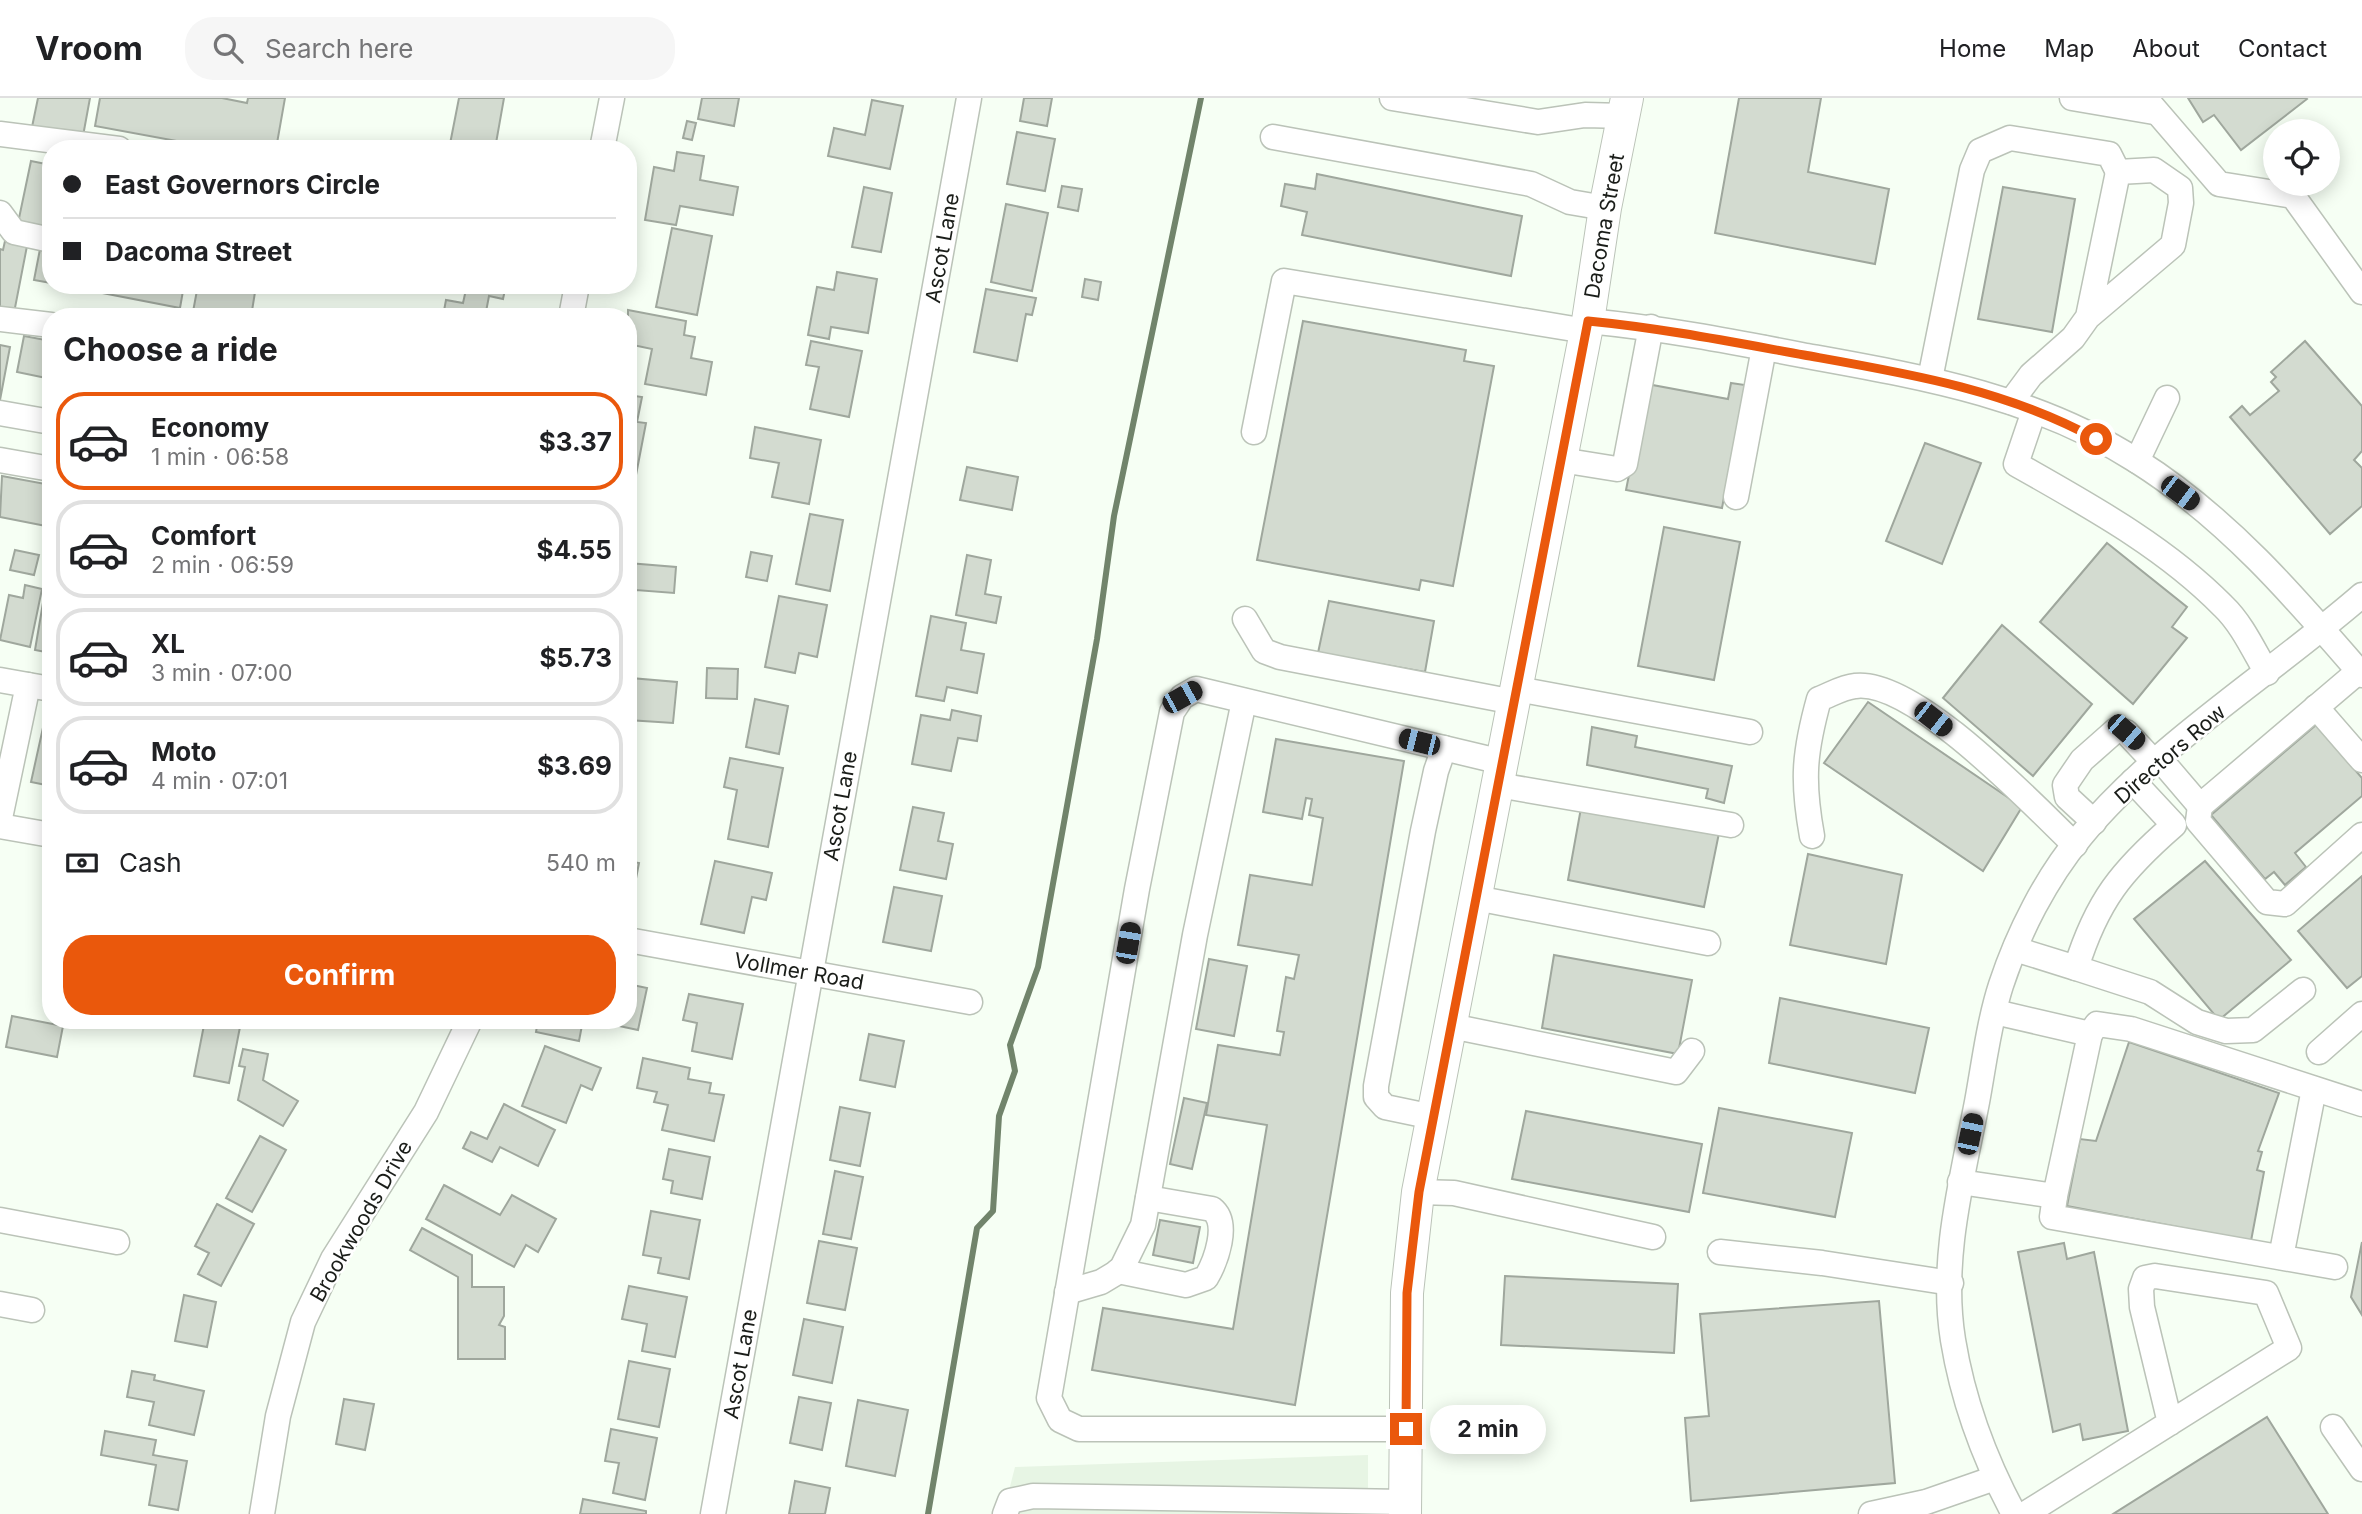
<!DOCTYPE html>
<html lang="en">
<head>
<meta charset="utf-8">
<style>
  body { margin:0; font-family:Inter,sans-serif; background:#f6f6f6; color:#202124; height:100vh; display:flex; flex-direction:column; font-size:26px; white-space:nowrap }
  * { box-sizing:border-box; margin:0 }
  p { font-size:23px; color:#757577 }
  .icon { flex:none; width:38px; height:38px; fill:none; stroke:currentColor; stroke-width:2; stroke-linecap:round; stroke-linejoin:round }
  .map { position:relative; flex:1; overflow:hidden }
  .side { position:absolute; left:42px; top:210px; width:595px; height:721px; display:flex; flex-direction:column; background:#fff; border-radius:28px; box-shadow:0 4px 18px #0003 }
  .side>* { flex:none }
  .guide { position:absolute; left:42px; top:42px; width:595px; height:154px; border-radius:28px; box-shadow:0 4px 18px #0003; display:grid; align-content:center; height:154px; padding:0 21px; background:#fff }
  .buttons { position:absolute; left:2263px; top:21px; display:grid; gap:14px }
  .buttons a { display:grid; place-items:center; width:77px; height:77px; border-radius:50%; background:#fff; box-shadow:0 4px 18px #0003; font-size:35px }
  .end { position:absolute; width:32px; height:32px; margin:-16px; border:9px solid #ea580c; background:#fff; box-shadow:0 0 0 4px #fff }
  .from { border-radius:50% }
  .bubble { position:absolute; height:49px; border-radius:24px; background:#fff; box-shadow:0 4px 18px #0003; font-size:23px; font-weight:700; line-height:49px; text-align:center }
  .car { position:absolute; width:21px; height:42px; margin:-21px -10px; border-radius:9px; box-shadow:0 0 5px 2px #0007; background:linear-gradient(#222 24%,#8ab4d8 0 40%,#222 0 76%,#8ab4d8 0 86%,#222 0) }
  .guide b { display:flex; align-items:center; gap:24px; height:66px; font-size:26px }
  .guide b+b { border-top:2px solid #e0e0e0 }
  .guide i { width:18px; height:18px; background:#202124 }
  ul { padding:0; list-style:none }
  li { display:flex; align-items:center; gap:21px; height:98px; margin:0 14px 10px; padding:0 7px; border:4px solid #e0e0e0; border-radius:28px }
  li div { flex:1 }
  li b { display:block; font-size:26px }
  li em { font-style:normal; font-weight:700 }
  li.active { border-color:#ea580c }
  li>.icon { width:63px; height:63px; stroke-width:1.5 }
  h2 { padding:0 21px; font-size:32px; line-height:84px }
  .pay { display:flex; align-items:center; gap:18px; height:77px; padding:0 21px; font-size:26px }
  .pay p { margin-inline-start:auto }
  .cta { display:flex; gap:14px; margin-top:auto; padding:14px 21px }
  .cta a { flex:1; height:80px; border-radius:28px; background:#ea580c; color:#fff; font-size:28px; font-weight:700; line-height:80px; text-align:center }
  header { display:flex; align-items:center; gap:42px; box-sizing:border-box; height:98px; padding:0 35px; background:#fff; border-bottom:2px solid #e0e0e0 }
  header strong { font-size:33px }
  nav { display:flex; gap:38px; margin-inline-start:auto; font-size:24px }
  .search { width:490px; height:63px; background:#f6f6f6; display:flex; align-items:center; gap:18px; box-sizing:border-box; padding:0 24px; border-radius:28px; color:#757577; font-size:26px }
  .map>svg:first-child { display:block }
  .built { fill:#e7f5e4 }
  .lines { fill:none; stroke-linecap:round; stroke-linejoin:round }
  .stream { stroke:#71846b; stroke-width:6 }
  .building { fill:#d3dbd0; stroke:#9fa79d; stroke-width:2 }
  .minor-casing { stroke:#bbc3b8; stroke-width:27 }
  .major-casing { stroke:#bbc3b8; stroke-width:34 }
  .minor { stroke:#fff; stroke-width:24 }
  .major { stroke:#fff; stroke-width:32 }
  .route { stroke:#ea580c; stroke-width:9 }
  .labels { text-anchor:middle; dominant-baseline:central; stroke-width:5; stroke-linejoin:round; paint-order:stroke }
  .street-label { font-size:21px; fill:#1a1d19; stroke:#fff }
</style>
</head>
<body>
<header>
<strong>Vroom</strong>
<div class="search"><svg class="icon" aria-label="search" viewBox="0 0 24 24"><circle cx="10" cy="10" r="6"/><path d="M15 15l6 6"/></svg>Search here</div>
<nav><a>Home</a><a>Map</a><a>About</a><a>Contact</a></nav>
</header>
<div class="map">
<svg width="2362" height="1416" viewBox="0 0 2362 1416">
  <rect width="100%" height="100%" fill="#f6fff4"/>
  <!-- built -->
  <polygon class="built" points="1368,1357 1368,1416 1003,1416 1015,1369"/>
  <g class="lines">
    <!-- stream -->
    <polyline class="stream" points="928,1416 977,1130 993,1113 999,1018 1015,973 1010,947 1038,869 1097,541 1114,418 1201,0"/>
  </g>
  <!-- building -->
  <g class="building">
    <polygon points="38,0 90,0 83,38 32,29"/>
    <polygon points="100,0 222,0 247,5 248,0 285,0 276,51 220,51 95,28"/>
    <polygon points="459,0 504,0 495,51 450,46"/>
    <polygon points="702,0 739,0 734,28 698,21"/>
    <polygon points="1024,0 1052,0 1047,28 1020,23"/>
    <polygon points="1739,0 1821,0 1808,74 1889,91 1875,166 1715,135"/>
    <polygon points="2188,0 2306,0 2307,1 2241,52 2214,17 2203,24"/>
    <polygon points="872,2 903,8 890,71 828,58 834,30 865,37"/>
    <polygon points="687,23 696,25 692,42 683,40"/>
    <polygon points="1017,34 1055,41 1045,93 1007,86"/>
    <polygon points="677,54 704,58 700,82 738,89 733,117 680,108 676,127 645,122 654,69 674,73"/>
    <polygon points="31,63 51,67 51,132 18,125"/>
    <polygon points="1317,76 1522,118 1511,178 1302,137 1307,114 1281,108 1285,86 1315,91"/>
    <polygon points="1062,88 1082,91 1078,113 1058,109"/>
    <polygon points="864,89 892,95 881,154 852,149"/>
    <polygon points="2003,89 2075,101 2052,234 1978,221"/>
    <polygon points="1006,106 1048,115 1032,193 991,184"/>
    <polygon points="672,130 712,138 697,217 656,209"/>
    <polygon points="5,143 27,148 14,215 0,213 0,151 3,152"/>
    <polygon points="41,146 51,148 51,185 34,182"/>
    <polygon points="837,174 877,181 868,235 831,229 829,241 808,237 817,189 834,192"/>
    <polygon points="1085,181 1101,184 1098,202 1082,199"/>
    <polygon points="61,187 184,187 180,210"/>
    <polygon points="198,187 256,188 251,219 192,219"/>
    <polygon points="467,187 506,187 503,201 489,198 485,219 443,218 446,202 463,205"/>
    <polygon points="986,191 1036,200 1032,217 1026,216 1017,263 974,254"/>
    <polygon points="628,212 686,223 684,237 695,239 691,260 712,264 706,297 645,286 652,251 628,246"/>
    <polygon points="1303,223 1466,252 1464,263 1494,268 1453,488 1421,482 1419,492 1257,462"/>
    <polygon points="24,238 51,243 51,281 17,274"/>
    <polygon points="811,243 862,253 849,319 810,311 819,269 806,267"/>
    <polygon points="2305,243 2362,308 2362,353 2354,362 2362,370 2362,408 2330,436 2230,319 2242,308 2250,317 2279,293 2271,284 2276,279 2271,274"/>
    <polygon points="0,247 10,249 0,302"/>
    <polygon points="1731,285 1745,287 1722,410 1626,392 1647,286 1728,301"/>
    <polygon points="628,297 642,299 637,324 646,325 636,377 628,375"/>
    <polygon points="755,329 821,342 809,406 772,399 779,365 750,360"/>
    <polygon points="1925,345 1981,365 1942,466 1886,443"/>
    <polygon points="967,369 1018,379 1012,412 960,402"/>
    <polygon points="2,378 51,387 51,429 0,419"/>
    <polygon points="810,416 843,422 830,493 796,486"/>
    <polygon points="1664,429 1740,444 1714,582 1638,568"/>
    <polygon points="2107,445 2187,509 2172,529 2187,540 2133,606 2040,524"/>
    <polygon points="15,452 39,457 34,477 10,472"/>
    <polygon points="751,454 772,458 767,483 746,479"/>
    <polygon points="967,457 991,462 985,496 1001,499 996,525 956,517"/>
    <polygon points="628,465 676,469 674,495 636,492 633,533 628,533"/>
    <polygon points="25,487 42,491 30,549 0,542 9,497 23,500"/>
    <polygon points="46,487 51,488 51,555 35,552"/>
    <polygon points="779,498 827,507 817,559 799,555 795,575 765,569"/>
    <polygon points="1329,503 1434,523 1425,574 1318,555"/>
    <polygon points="931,518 966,525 961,552 984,556 977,595 947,589 944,603 916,598"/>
    <polygon points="2002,527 2092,606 2033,678 1943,600"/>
    <polygon points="628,547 633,547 631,580 677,584 673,625 628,622"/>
    <polygon points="707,570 738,571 737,601 706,600"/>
    <polygon points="755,601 788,608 779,656 746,649"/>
    <polygon points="1868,604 2022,709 1983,773 1824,665"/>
    <polygon points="952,612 981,618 977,643 958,640 951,673 912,666 921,617 950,622"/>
    <polygon points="44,625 51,626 51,688 31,684"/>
    <polygon points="2316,627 2362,680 2362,698 2295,755 2306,769 2285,787 2274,774 2265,781 2211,717"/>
    <polygon points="1592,629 1637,638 1635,649 1732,668 1724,705 1706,700 1708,691 1587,667"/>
    <polygon points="1276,641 1404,663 1295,1307 1092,1272 1103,1210 1233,1231 1267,1027 1206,1017 1218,947 1280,957 1284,934 1277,933 1286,879 1294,881 1299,857 1238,847 1250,777 1312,787 1323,720 1309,717 1312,701 1306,700 1302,721 1263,714"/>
    <polygon points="730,660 783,670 768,749 728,741 737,692 724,689"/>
    <polygon points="913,709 944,715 938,743 953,746 946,781 900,772"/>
    <polygon points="1581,710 1719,735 1704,809 1568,782"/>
    <polygon points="1808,756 1902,777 1886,866 1790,847"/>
    <polygon points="628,763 639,765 633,796 628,795"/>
    <polygon points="715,763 772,775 766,802 752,799 744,835 701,826"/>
    <polygon points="2205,763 2291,862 2219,922 2134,821"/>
    <polygon points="2362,778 2362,878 2347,890 2298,833"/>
    <polygon points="894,789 942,798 931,853 883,844"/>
    <polygon points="1554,857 1692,882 1678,956 1542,930"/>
    <polygon points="1209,861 1247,868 1234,938 1196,931"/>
    <polygon points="628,886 647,890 638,932 619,928 620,922 628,922"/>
    <polygon points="689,896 743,906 732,961 692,953 697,925 683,922"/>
    <polygon points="1780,900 1929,930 1915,995 1769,965"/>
    <polygon points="12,918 63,928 57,959 6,949"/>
    <polygon points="205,922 240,929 229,985 194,978"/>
    <polygon points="538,922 583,922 579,943 536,934"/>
    <polygon points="869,936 904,943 895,989 860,982"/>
    <polygon points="2129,944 2279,995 2258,1053 2262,1054 2257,1072 2264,1074 2251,1143 2067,1108 2080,1041 2096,1043"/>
    <polygon points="545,948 601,970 592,992 581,987 566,1025 522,1008"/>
    <polygon points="243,951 268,956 263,982 298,1003 283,1028 238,1002 245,969 239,968"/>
    <polygon points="643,960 690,970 688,981 711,985 709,995 724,997 714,1043 662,1032 668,1007 654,1004 657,994 637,990"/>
    <polygon points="1184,1000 1207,1005 1192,1071 1170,1066"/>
    <polygon points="504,1006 555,1032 538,1068 500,1049 492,1064 463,1050 471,1034 487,1041"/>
    <polygon points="840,1009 870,1015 860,1068 830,1062"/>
    <polygon points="1719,1010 1852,1035 1835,1119 1703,1095"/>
    <polygon points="1526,1013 1702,1046 1689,1114 1512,1081"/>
    <polygon points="260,1038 286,1052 252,1114 226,1100"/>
    <polygon points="669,1051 710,1059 702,1101 671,1095 673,1083 663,1081"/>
    <polygon points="835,1073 863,1079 851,1141 823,1136"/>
    <polygon points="444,1087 500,1117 512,1097 556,1121 538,1154 526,1147 514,1169 426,1121"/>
    <polygon points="217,1106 254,1126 221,1188 198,1176 209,1155 195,1148"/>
    <polygon points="651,1113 700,1122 689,1181 658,1175 661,1160 643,1157"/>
    <polygon points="1160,1122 1200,1129 1193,1165 1153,1157"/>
    <polygon points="422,1130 472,1157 472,1189 504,1189 504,1218 499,1227 505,1229 505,1261 458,1261 458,1179 410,1152"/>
    <polygon points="819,1143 857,1150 845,1212 807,1205"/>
    <polygon points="2362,1144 2362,1217 2351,1199"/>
    <polygon points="2064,1145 2067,1161 2094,1154 2128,1333 2083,1342 2080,1326 2053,1334 2018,1154"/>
    <polygon points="1505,1178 1678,1186 1674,1255 1501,1247"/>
    <polygon points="629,1188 687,1199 675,1259 642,1253 647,1226 622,1221"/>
    <polygon points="184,1197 216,1204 207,1249 175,1243"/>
    <polygon points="1879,1203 1895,1385 1691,1403 1685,1320 1709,1318 1700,1216"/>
    <polygon points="804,1221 843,1229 832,1285 793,1277"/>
    <polygon points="629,1263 670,1271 659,1329 618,1321"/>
    <polygon points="132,1273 155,1277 154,1282 204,1293 194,1337 149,1327 154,1304 127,1299"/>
    <polygon points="799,1299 831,1305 822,1352 790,1345"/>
    <polygon points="344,1301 374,1306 365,1352 336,1346"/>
    <polygon points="858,1302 908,1312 895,1378 846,1368"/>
    <polygon points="2267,1319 2328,1416 2113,1416"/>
    <polygon points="611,1331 657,1340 645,1402 613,1395 619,1365 605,1363"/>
    <polygon points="105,1333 156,1342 153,1357 187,1363 178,1412 149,1407 156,1367 101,1357"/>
    <polygon points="795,1383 830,1390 825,1416 789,1416"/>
    <polygon points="583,1401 646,1413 646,1416 580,1416"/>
  </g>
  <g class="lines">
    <!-- minor casing -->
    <g class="minor-casing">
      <g id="minor">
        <polyline points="1392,0 1538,24 1585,17 1624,18"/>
        <polyline points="2072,0 2154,14"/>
        <polyline points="2145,0 2219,86 2293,98 2362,194"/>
        <polyline points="0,36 119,51"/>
        <polyline points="1273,39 1531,86 1570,104 1605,110"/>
        <polyline points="602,51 612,0"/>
        <polyline points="0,115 14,134 51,142"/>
        <polyline points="571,219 577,187"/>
        <polyline points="0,221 51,227"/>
        <path d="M1588,223C1662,230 1734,244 1807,258C1923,279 2035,298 2137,363C2226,419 2294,498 2362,577"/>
        <polyline points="1930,281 1972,72 1980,53 2010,40 2109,56 2118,74"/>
        <polyline points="2011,304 2031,277 2073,240 2088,219 2173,147 2181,105 2180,90 2154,72 2118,74 2088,219"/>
        <path d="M2034,313L2016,366C2088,407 2164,448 2223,508C2242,526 2254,553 2267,575"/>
        <polyline points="0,315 51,324"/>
        <polyline points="1254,334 1284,183 1586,233"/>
        <polyline points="0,362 51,371"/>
        <polyline points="1561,362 1617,371 1625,366 1651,229"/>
        <polyline points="2137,363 2167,300"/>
        <polyline points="1736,399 1764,250"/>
        <polyline points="1245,521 1264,553 1280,559 1514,604"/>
        <polyline points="0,582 28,587 0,720"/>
        <polyline points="28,587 51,591"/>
        <polyline points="1517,591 1750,634"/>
        <polyline points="2316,609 2362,662"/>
        <polyline points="2159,660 2200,708 2359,573"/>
        <polyline points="1498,687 1731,727"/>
        <polyline points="2200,708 2198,723 2267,804 2285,806 2362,737"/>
        <polyline points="2094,724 2067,699 2065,687 2082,662 2116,632 2126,634 2154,664"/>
        <polyline points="0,728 51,737"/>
        <path d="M1812,738C1802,683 1804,655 1819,601C1830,597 1843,589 1855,588C1914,580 2033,707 2075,747"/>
        <polyline points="1476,800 1708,845"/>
        <polyline points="628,842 970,904"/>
        <path d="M2015,851L2076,870C2097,803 2121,773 2174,727L2133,683"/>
        <polyline points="2076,870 2150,894 2197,924 2226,933 2253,932 2303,892"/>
        <polyline points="1451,928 1676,974 1692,953"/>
        <polyline points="2090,936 2097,926 2131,931 2362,1006"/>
        <polyline points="2319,954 2362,916"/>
        <polyline points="1433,1019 1385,1009 1376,999 1376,988 1423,733 1436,673 1444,650"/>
        <polyline points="1960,1084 2055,1098 2090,936 1995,914"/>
        <polyline points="1418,1094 1454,1095 1653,1139"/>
        <polyline points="2055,1098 2052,1119 2335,1169"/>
        <polyline points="0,1122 117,1144"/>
        <polyline points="1720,1154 1822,1165 1951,1185"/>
        <polyline points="2281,1159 2314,991"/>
        <path d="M1118,1173L1186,1187L1206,1180C1216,1163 1230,1125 1212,1111L1148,1100"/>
        <polyline points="1067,1194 1101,1184 1121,1172 1143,1127 1195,837 1244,603"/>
        <polyline points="0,1206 32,1212"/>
        <polyline points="2333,1329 2362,1371"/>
        <polyline points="1406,1331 1079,1331 1060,1322 1049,1300 1137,791 1172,614 1182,599 1196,591 1502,664"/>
        <polyline points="262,1416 278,1318 303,1224 333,1161 426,1014 470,922"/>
        <polyline points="713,1416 969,0"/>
        <polyline points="1005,1416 1010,1403 1033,1398 1405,1404"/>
        <polyline points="1871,1416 1926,1404 1995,1380"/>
        <path d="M2014,1416C1985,1362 1963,1303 1953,1242C1940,1162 1962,1082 1977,1004C1984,966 1989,924 2001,887C2018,835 2046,780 2081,738C2157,646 2271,576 2362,497"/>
        <polyline points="2025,1416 2289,1250 2266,1195 2155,1178 2145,1180 2141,1191 2142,1209 2170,1325"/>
      </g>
    </g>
    <!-- major casing -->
    <g class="major-casing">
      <polyline id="major" points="1405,1416 1407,1195 1418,1094 1588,223 1605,110 1627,0"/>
    </g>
    <!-- minor -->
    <use href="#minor" class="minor"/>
    <!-- major -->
    <use href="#major" class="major"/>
  </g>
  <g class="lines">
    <!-- route -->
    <path class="route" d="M1406,1331L1407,1195L1419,1094L1588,223C1661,230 1732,244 1804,257C1905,275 2005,291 2096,341"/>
  </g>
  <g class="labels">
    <!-- street labels -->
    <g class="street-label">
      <text transform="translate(1604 128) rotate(-80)">Dacoma Street</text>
      <text transform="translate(942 150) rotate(-80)">Ascot Lane</text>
      <text transform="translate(2170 656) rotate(-41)">Directors Row</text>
      <text transform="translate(840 708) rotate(-80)">Ascot Lane</text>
      <text transform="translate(799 873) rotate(10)">Vollmer Road</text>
      <text transform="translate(361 1123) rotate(-60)">Brookwoods Drive</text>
      <text transform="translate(740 1266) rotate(-80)">Ascot Lane</text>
    </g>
  </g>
</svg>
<div class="buttons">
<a><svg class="icon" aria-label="locate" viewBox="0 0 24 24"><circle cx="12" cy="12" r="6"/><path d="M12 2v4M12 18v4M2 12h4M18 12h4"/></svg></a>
</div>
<i class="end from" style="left:2096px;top:341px"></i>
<i class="end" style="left:1406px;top:1331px"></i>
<div class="bubble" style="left:1430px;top:1307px;width:116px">2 min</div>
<i class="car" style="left:2180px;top:395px;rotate:127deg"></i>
<i class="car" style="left:1182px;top:599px;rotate:61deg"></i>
<i class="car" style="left:1933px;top:621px;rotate:128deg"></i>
<i class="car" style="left:2126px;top:634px;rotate:131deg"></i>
<i class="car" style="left:1419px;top:644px;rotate:284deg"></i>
<i class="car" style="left:1128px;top:845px;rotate:10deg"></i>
<i class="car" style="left:1970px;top:1036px;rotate:12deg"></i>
<div class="guide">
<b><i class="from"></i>East Governors Circle</b>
<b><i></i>Dacoma Street</b>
</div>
<section class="side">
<h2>Choose a ride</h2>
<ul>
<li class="active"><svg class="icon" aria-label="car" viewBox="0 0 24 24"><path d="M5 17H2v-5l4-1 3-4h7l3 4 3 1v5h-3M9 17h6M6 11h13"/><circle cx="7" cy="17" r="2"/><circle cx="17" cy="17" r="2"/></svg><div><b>Economy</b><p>1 min · 06:58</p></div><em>$3.37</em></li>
<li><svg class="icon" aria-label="car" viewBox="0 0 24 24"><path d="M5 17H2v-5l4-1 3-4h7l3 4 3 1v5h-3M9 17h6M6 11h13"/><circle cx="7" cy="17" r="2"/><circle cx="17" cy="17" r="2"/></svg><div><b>Comfort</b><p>2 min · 06:59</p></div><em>$4.55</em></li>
<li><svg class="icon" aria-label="car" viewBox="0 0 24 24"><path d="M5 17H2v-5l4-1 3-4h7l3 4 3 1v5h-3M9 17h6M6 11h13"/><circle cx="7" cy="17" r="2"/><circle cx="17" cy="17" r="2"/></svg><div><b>XL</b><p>3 min · 07:00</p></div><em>$5.73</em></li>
<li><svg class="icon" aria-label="car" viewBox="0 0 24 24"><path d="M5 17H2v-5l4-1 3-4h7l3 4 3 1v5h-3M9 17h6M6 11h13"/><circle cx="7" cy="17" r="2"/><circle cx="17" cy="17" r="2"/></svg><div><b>Moto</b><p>4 min · 07:01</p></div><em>$3.69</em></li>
</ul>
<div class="pay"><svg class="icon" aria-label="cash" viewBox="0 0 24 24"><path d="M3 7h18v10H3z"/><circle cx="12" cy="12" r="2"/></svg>Cash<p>540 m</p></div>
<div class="cta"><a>Confirm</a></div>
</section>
</div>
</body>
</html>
